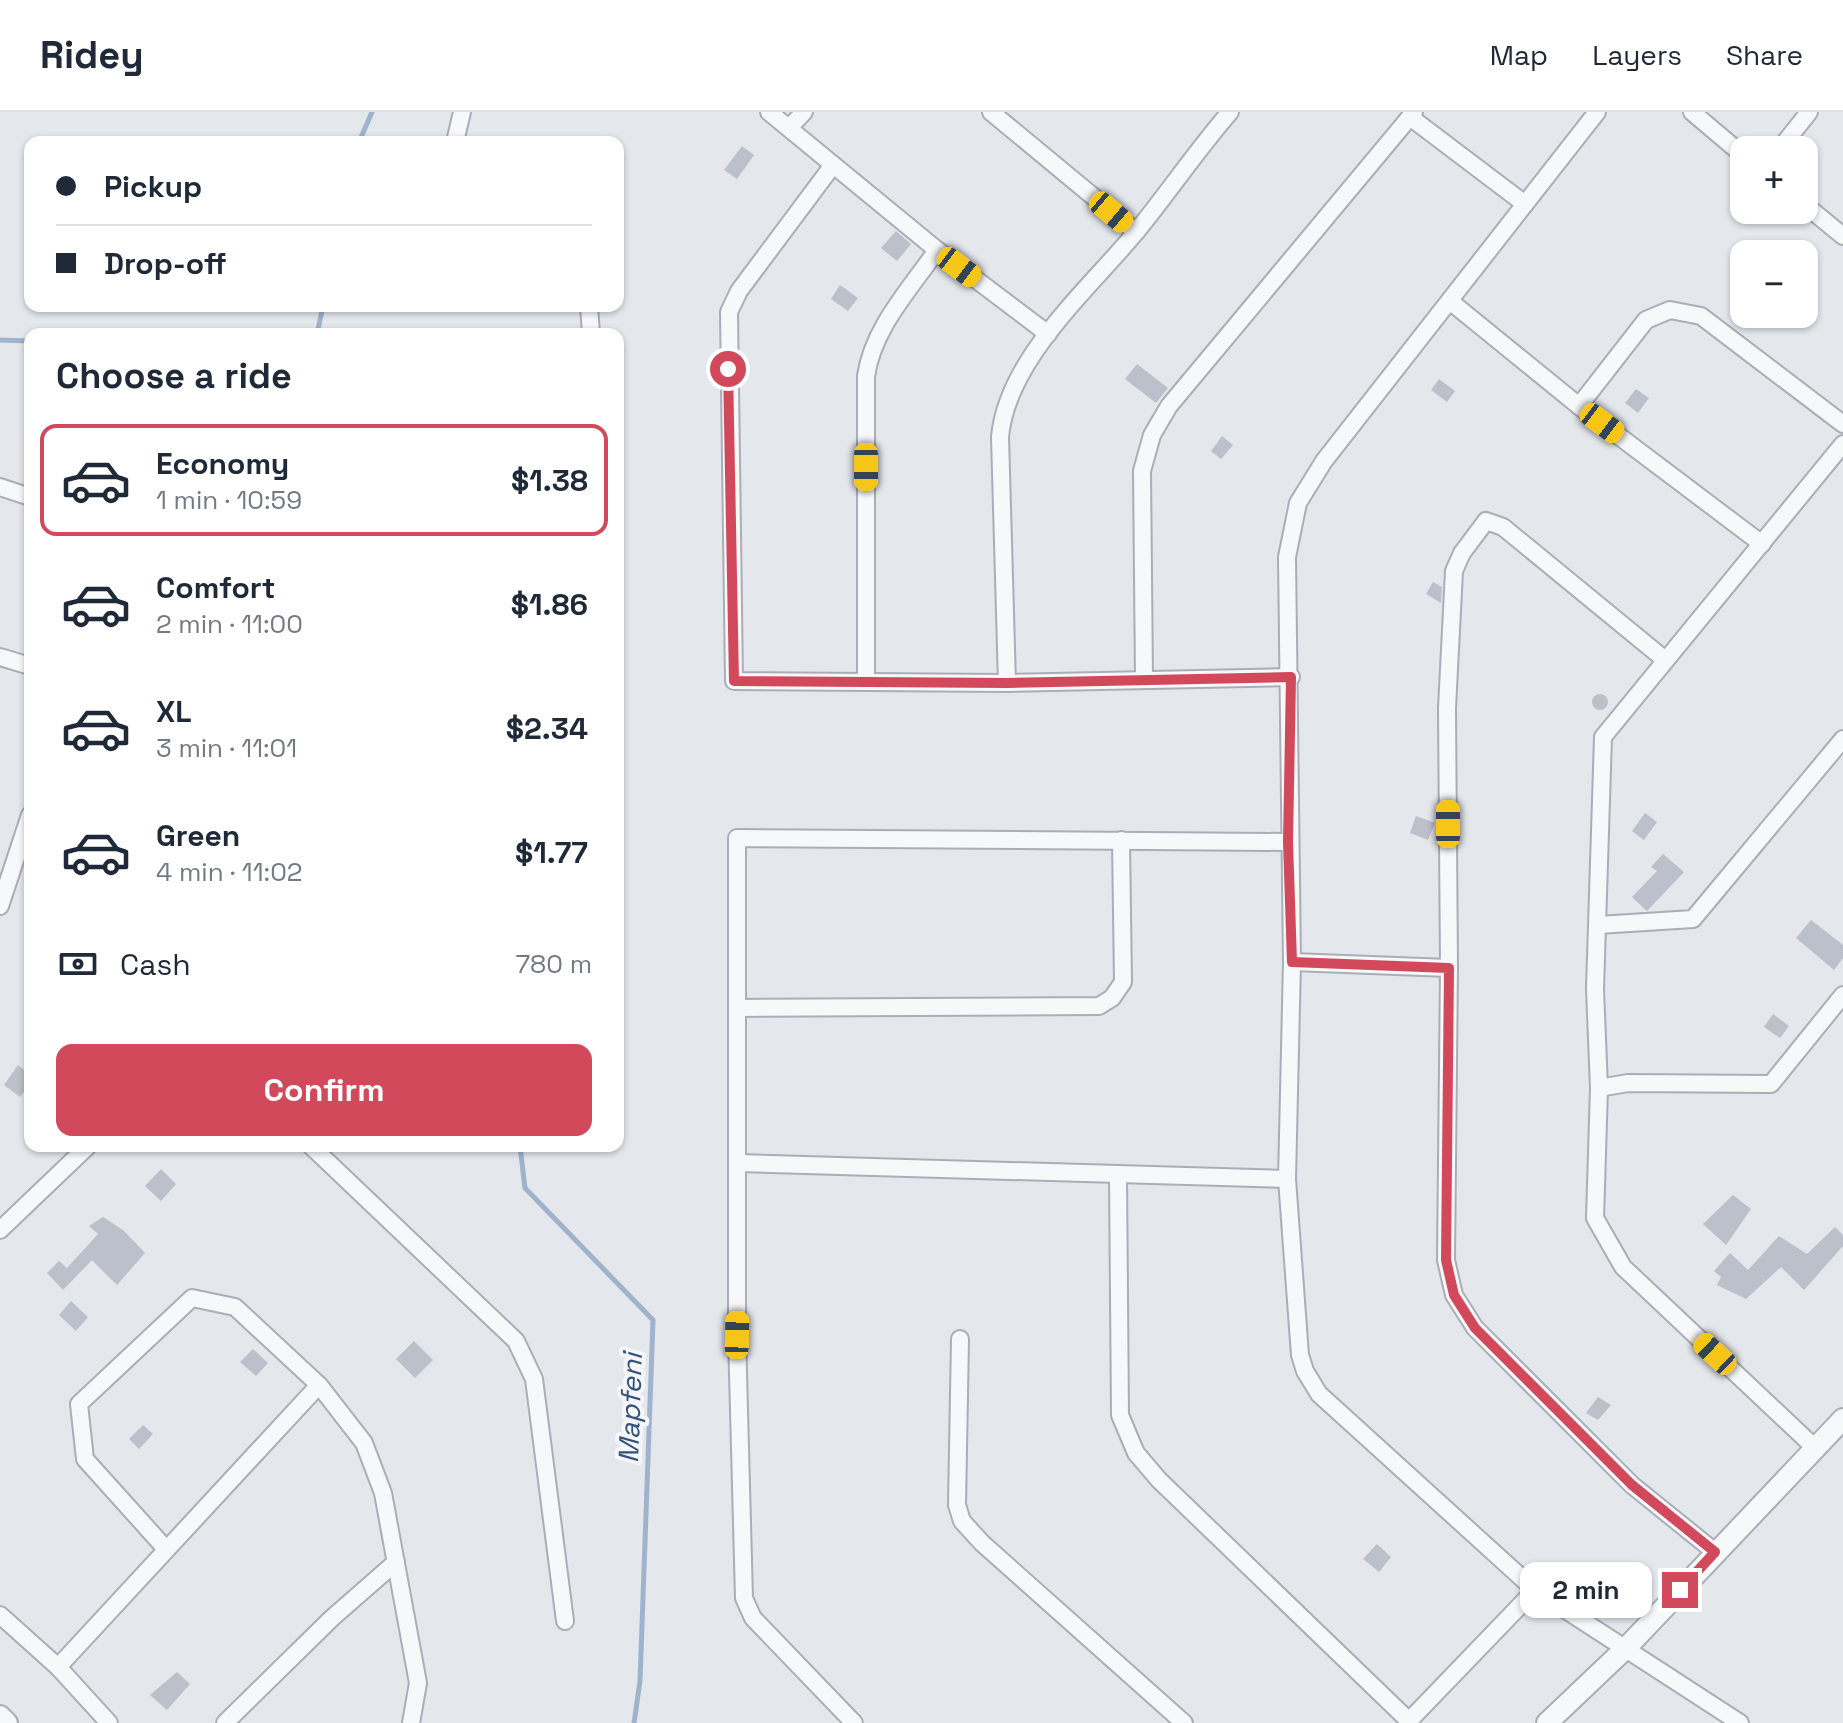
<!DOCTYPE html>
<html lang="en">
<head>
<meta charset="utf-8">
<style>
  body { margin:0; font-family:"Space Grotesk",sans-serif; background:#f2f2f3; color:#1f2937; height:100vh; display:flex; flex-direction:column; font-size:30px; white-space:nowrap }
  * { box-sizing:border-box; margin:0 }
  p { font-size:26px; color:#747a83 }
  .icon { flex:none; width:44px; height:44px; fill:none; stroke:currentColor; stroke-width:2; stroke-linecap:round; stroke-linejoin:round }
  .map { position:relative; flex:1; overflow:hidden }
  .panel { position:absolute; left:24px; top:216px; width:600px; height:824px; display:flex; flex-direction:column; background:#fff; border-radius:16px; box-shadow:0 2px 6px #0004 }
  .panel>* { flex:none }
  .banner { position:absolute; left:24px; top:24px; width:600px; height:176px; border-radius:16px; box-shadow:0 2px 6px #0004; display:grid; align-content:center; height:176px; padding:0 32px; background:#fff }
  .fabs { position:absolute; left:1730px; top:24px; display:grid; gap:16px }
  .fabs a { display:grid; place-items:center; width:88px; height:88px; border-radius:16px; background:#fff; box-shadow:0 2px 6px #0004; font-size:40px }
  .end { position:absolute; width:36px; height:36px; margin:-18px; border:10px solid #d1495b; background:#fff; box-shadow:0 0 0 4px #fff }
  .from { border-radius:50% }
  .bubble { position:absolute; height:56px; border-radius:16px; background:#fff; box-shadow:0 2px 6px #0004; font-size:26px; font-weight:600; line-height:56px; text-align:center }
  .car { position:absolute; width:24px; height:48px; margin:-24px -12px; border-radius:10px; box-shadow:0 0 6px 2px #0007; background:linear-gradient(#f5c518 24%,#345 0 40%,#f5c518 0 76%,#345 0 86%,#f5c518 0) }
  .banner b { display:flex; align-items:center; gap:28px; height:76px; font-size:30px }
  .banner b+b { border-top:2px solid #e0e1e3 }
  .banner i { width:20px; height:20px; background:#1f2937 }
  ul { padding:0; list-style:none }
  li { display:flex; align-items:center; gap:24px; height:112px; margin:0 16px 12px; padding:0 16px; border:4px solid transparent; border-radius:16px }
  li div { flex:1 }
  li b { display:block; font-size:30px }
  li em { font-style:normal; font-weight:600 }
  li.current { border-color:#d1495b }
  li>.icon { width:72px; height:72px; stroke-width:1.5 }
  h2 { padding:0 32px; font-size:36px; line-height:96px }
  .pay { display:flex; align-items:center; gap:20px; height:88px; padding:0 32px; font-size:30px }
  .pay p { margin-inline-start:auto }
  .primary-button { display:flex; gap:16px; margin-top:auto; padding:16px 32px }
  .primary-button a { flex:1; height:92px; border-radius:16px; background:#d1495b; color:#fff; font-size:32px; font-weight:600; line-height:92px; text-align:center }
  header { display:flex; align-items:center; gap:48px; box-sizing:border-box; height:112px; padding:0 40px; background:#fff; border-bottom:2px solid #e0e1e3 }
  header strong { font-size:38px }
  nav { display:flex; gap:44px; margin-inline-start:auto; font-size:28px }
  .map>svg:first-child { display:block }
  .lines { fill:none; stroke-linecap:round; stroke-linejoin:round }
  .stream { stroke:#9fb4cc; stroke-width:5 }
  .building { fill:#bbc0ca }
  .minor-casing { stroke:#a9aeb7; stroke-width:20 }
  .tertiary-casing { stroke:#a9aeb7; stroke-width:24 }
  .minor { stroke:#f7f8fa; stroke-width:16 }
  .tertiary { stroke:#f7f8fa; stroke-width:20 }
  .route { stroke:#d1495b; stroke-width:10 }
  .labels { text-anchor:middle; dominant-baseline:central; stroke-width:8; stroke-linejoin:round; paint-order:stroke }
  .water-label { font-size:28px; font-style:italic; fill:#34527a; stroke:#f4f6f9 }
</style>
</head>
<body>
<header>
<strong>Ridey</strong>
<nav><a>Map</a><a>Layers</a><a>Share</a></nav>
</header>
<div class="map">
<svg width="1843" height="1611" viewBox="0 0 1843 1611">
  <rect width="100%" height="100%" fill="#e4e7ec"/>
  <g class="lines">
    <!-- stream -->
    <g class="stream">
      <polyline points="359,30 372,0"/>
      <polyline points="317,222 323,194"/>
      <polyline points="0,228 30,229"/>
      <polyline points="520,1034 525,1076 653,1208 640,1569 634,1611"/>
    </g>
  </g>
  <!-- building -->
  <g class="building">
    <polygon points="742,34 754,43 737,67 724,58"/>
    <polygon points="896,119 911,132 897,149 881,136"/>
    <polygon points="840,173 858,186 848,199 831,187"/>
    <polygon points="1137,252 1168,276 1156,291 1125,267"/>
    <polygon points="1439,267 1455,279 1447,290 1431,278"/>
    <polygon points="1636,277 1649,286 1638,301 1625,291"/>
    <polygon points="1222,324 1233,333 1221,347 1211,339"/>
    <polygon points="1433,470 1442,475 1441,491 1426,482"/>
    <circle cx="1600" cy="590" r="8"/>
    <polygon points="1645,701 1657,710 1644,728 1632,719"/>
    <polygon points="1416,704 1435,711 1428,728 1410,721"/>
    <polygon points="1663,742 1684,760 1647,799 1632,785 1657,759 1651,755"/>
    <polygon points="1811,808 1843,833 1843,846 1834,858 1796,826"/>
    <polygon points="1773,902 1789,914 1780,926 1764,915"/>
    <polygon points="18,953 30,963 30,973 20,985 4,973"/>
    <polygon points="161,1057 176,1072 161,1089 145,1074"/>
    <polygon points="1733,1083 1751,1097 1726,1133 1703,1112"/>
    <polygon points="103,1105 123,1118 145,1141 117,1173 92,1148 63,1178 47,1161 59,1149 67,1156 98,1122 89,1114"/>
    <polygon points="1835,1115 1843,1123 1843,1134 1804,1178 1781,1155 1746,1187 1717,1173 1721,1165 1714,1159 1730,1141 1748,1158 1779,1124 1807,1142"/>
    <polygon points="71,1189 88,1205 76,1219 59,1203"/>
    <polygon points="414,1229 433,1248 415,1266 396,1247"/>
    <polygon points="253,1237 268,1251 256,1264 240,1250"/>
    <polygon points="1598,1285 1611,1293 1598,1308 1586,1301"/>
    <polygon points="143,1313 153,1322 139,1337 129,1327"/>
    <polygon points="1377,1432 1391,1445 1379,1460 1363,1447"/>
    <polygon points="177,1560 190,1572 167,1598 150,1583"/>
  </g>
  <g class="lines">
    <!-- minor casing -->
    <g class="minor-casing">
      <g id="minor">
        <polyline points="769,0 937,138 1048,222"/>
        <polyline points="991,0 1136,120"/>
        <polyline points="1597,0 1324,349 1298,391 1287,445 1292,850 1287,1067 1300,1243 1305,1259 1319,1282 1535,1478 1740,1611"/>
        <polyline points="1692,0 1744,44"/>
        <polyline points="1410,5 1525,92"/>
        <polyline points="789,16 804,0"/>
        <polyline points="455,30 462,0"/>
        <polyline points="1779,38 1809,0"/>
        <polyline points="833,53 739,179 729,200 734,569 1007,571 1291,565"/>
        <polyline points="1804,92 1843,124"/>
        <polyline points="1451,190 1579,294 1762,432"/>
        <polyline points="589,194 591,222"/>
        <polyline points="1579,294 1646,208 1670,198 1701,204 1843,312"/>
        <polyline points="0,375 30,385"/>
        <polyline points="0,545 30,554"/>
        <polyline points="1664,547 1503,415 1486,409 1462,441 1454,459 1447,596 1449,856 1446,1148 1454,1183 1475,1216 1632,1373 1715,1440"/>
        <polyline points="1144,567 1142,359 1152,323 1169,294 1414,0"/>
        <path d="M866,568V264C873,216 910,177 937,138"/>
        <path d="M1007,571L1000,325C1007,247 1089,177 1136,120C1168,81 1197,38 1230,0"/>
        <polyline points="0,794 30,703"/>
        <polyline points="1598,813 1693,807 1843,627"/>
        <polyline points="1292,850 1449,856"/>
        <polyline points="739,896 1099,894 1112,886 1123,870 1121,728"/>
        <polyline points="1599,976 1628,971 1771,972 1843,883"/>
        <polyline points="311,1034 516,1229 534,1267 565,1509"/>
        <polyline points="740,1051 1287,1067"/>
        <polyline points="1118,1063 1120,1303 1136,1341 1159,1368 1409,1609"/>
        <polyline points="0,1118 88,1034"/>
        <polyline points="960,1227 957,1393 962,1409 982,1431 1184,1611"/>
        <polyline points="1814,1335 1623,1155 1595,1106 1599,976 1595,877 1603,625 1843,332"/>
        <polyline points="165,1436 85,1347 79,1292 192,1186 235,1195 319,1273 364,1331 383,1381 418,1571 411,1611"/>
        <polyline points="0,1503 58,1555 109,1611"/>
        <polyline points="58,1555 319,1273"/>
        <polyline points="225,1611 332,1506 396,1450"/>
        <polyline points="854,1611 753,1506 744,1486 737,1223 737,726 1288,730"/>
        <polyline points="1407,1611 1535,1478"/>
      </g>
    </g>
    <!-- tertiary casing -->
    <g class="tertiary-casing">
      <g id="tertiary">
        <polyline points="0,1604 7,1611"/>
        <polyline points="1547,1611 1627,1535 1843,1307"/>
      </g>
    </g>
    <!-- minor -->
    <use href="#minor" class="minor"/>
    <!-- tertiary -->
    <use href="#tertiary" class="tertiary"/>
  </g>
  <g class="lines">
    <!-- route -->
    <polyline class="route" points="728,257 734,569 1007,571 1291,565 1288,730 1292,850 1449,856 1446,1148 1454,1183 1475,1216 1632,1373 1715,1440 1680,1478"/>
  </g>
  <g class="labels">
    <!-- water labels -->
    <g class="water-label">
      <text transform="translate(630 1296) rotate(-88)">Mapfeni</text>
    </g>
  </g>
</svg>
<div class="fabs">
<a>+</a>
<a>−</a>
</div>
<i class="end from" style="left:728px;top:257px"></i>
<i class="end" style="left:1680px;top:1478px"></i>
<div class="bubble" style="left:1520px;top:1450px;width:132px">2 min</div>
<i class="car" style="left:1111px;top:100px;rotate:130deg"></i>
<i class="car" style="left:959px;top:155px;rotate:127deg"></i>
<i class="car" style="left:1602px;top:311px;rotate:127deg"></i>
<i class="car" style="left:866px;top:355px;rotate:180deg"></i>
<i class="car" style="left:1448px;top:712px;rotate:0deg"></i>
<i class="car" style="left:737px;top:1223px;rotate:1deg"></i>
<i class="car" style="left:1715px;top:1242px;rotate:313deg"></i>
<div class="banner">
<b><i class="from"></i>Pickup</b>
<b><i></i>Drop-off</b>
</div>
<section class="panel">
<h2>Choose a ride</h2>
<ul>
<li class="current"><svg class="icon" aria-label="car" viewBox="0 0 24 24"><path d="M5 17H2v-5l4-1 3-4h7l3 4 3 1v5h-3M9 17h6M6 11h13"/><circle cx="7" cy="17" r="2"/><circle cx="17" cy="17" r="2"/></svg><div><b>Economy</b><p>1 min · 10:59</p></div><em>$1.38</em></li>
<li><svg class="icon" aria-label="car" viewBox="0 0 24 24"><path d="M5 17H2v-5l4-1 3-4h7l3 4 3 1v5h-3M9 17h6M6 11h13"/><circle cx="7" cy="17" r="2"/><circle cx="17" cy="17" r="2"/></svg><div><b>Comfort</b><p>2 min · 11:00</p></div><em>$1.86</em></li>
<li><svg class="icon" aria-label="car" viewBox="0 0 24 24"><path d="M5 17H2v-5l4-1 3-4h7l3 4 3 1v5h-3M9 17h6M6 11h13"/><circle cx="7" cy="17" r="2"/><circle cx="17" cy="17" r="2"/></svg><div><b>XL</b><p>3 min · 11:01</p></div><em>$2.34</em></li>
<li><svg class="icon" aria-label="car" viewBox="0 0 24 24"><path d="M5 17H2v-5l4-1 3-4h7l3 4 3 1v5h-3M9 17h6M6 11h13"/><circle cx="7" cy="17" r="2"/><circle cx="17" cy="17" r="2"/></svg><div><b>Green</b><p>4 min · 11:02</p></div><em>$1.77</em></li>
</ul>
<div class="pay"><svg class="icon" aria-label="cash" viewBox="0 0 24 24"><path d="M3 7h18v10H3z"/><circle cx="12" cy="12" r="2"/></svg>Cash<p>780 m</p></div>
<div class="primary-button"><a>Confirm</a></div>
</section>
</div>
</body>
</html>
